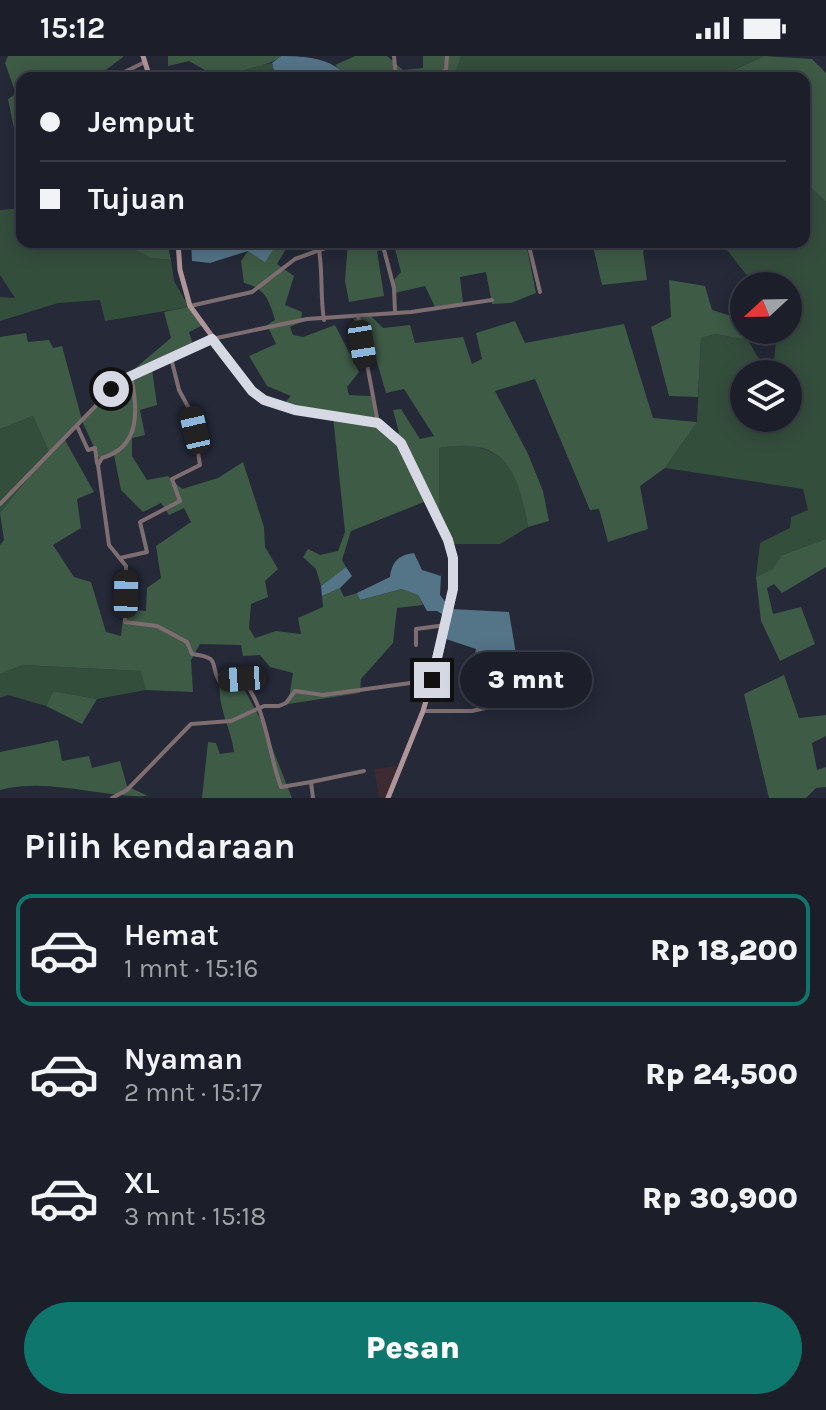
<!DOCTYPE html>
<html lang="id">
<head>
<meta charset="utf-8">
<style>
  body { margin:0; font-family:Karla,sans-serif; background:#252732; color:#f1f3f6; height:100vh; display:flex; flex-direction:column; font-size:30px; white-space:nowrap }
  * { box-sizing:border-box; margin:0 }
  p { font-size:26px; color:#a0a2a8 }
  .icon { flex:none; width:44px; height:44px; fill:none; stroke:currentColor; stroke-width:2; stroke-linecap:round; stroke-linejoin:round }
  .map { position:relative; height:742px; overflow:hidden }
  .panel { display:flex; flex-direction:column; background:#1c1f2a; flex:1 }
  .panel>* { flex:none }
  .hud { position:absolute; left:16px; top:16px; width:794px; height:176px; border-radius:16px; box-shadow:0 4px 20px #0003,0 0 0 2px #3a3d47; display:grid; align-content:center; height:176px; padding:0 24px; background:#1c1f2a }
  .needle { width:52px; rotate:248deg }
  .fabs { position:absolute; left:730px; top:216px; display:grid; gap:16px }
  .fabs a { display:grid; place-items:center; width:72px; height:72px; border-radius:50%; background:#1c1f2a; box-shadow:0 4px 20px #0003,0 0 0 2px #3a3d47; font-size:40px }
  .end { position:absolute; width:36px; height:36px; margin:-18px; border:10px solid #d6d9e3; background:#111; box-shadow:0 0 0 4px #111 }
  .from { border-radius:50% }
  .bubble { position:absolute; height:56px; border-radius:28px; background:#1c1f2a; box-shadow:0 4px 20px #0003,0 0 0 2px #3a3d47; font-size:26px; font-weight:800; line-height:56px; text-align:center }
  .car { position:absolute; width:24px; height:48px; margin:-24px -12px; border-radius:10px; box-shadow:0 0 6px 2px #0007; background:linear-gradient(#222 24%,#8ab4d8 0 40%,#222 0 76%,#8ab4d8 0 86%,#222 0) }
  .hud b { display:flex; align-items:center; gap:28px; height:76px; font-size:30px }
  .hud b+b { border-top:2px solid #3a3d47 }
  .hud i { width:20px; height:20px; background:#f1f3f6 }
  ul { padding:0; list-style:none }
  li { display:flex; align-items:center; gap:24px; height:112px; margin:0 16px 12px; padding:0 8px; border:4px solid transparent; border-radius:16px }
  li div { flex:1 }
  li b { display:block; font-size:30px }
  li em { font-style:normal; font-weight:800 }
  li.on { border-color:#0f766e }
  li>.icon { width:72px; height:72px; stroke-width:1.5 }
  h2 { padding:0 24px; font-size:36px; line-height:96px }
  .primary-button { display:flex; gap:16px; margin-top:auto; padding:16px 24px }
  .primary-button a { flex:1; height:92px; border-radius:48px; background:#0f766e; color:#fff; font-size:32px; font-weight:800; line-height:92px; text-align:center }
  .status { display:flex; justify-content:space-between; align-items:center; height:56px; padding:0 40px; background:#1c1f2a; direction:ltr }
  .status svg { height:22px; fill:currentColor }
  .map>svg:first-child { display:block }
  .education { fill:#3e2b32 }
  .green { fill:#344e3c; fill-rule:evenodd }
  .forest { fill:#3e5b46; fill-rule:evenodd }
  .water { fill:#547488 }
  .lines { fill:none; stroke-linecap:round; stroke-linejoin:round }
  .street { stroke:#7f6e71; stroke-width:4 }
  .secondary { stroke:#af9499; stroke-width:5 }
  .route { stroke:#d6d9e3; stroke-width:10 }
</style>
</head>
<body>
<div class="status"><b>15:12</b><svg viewBox="0 0 49 12"><path d="M0 12V9h3v3zM5 12V6h3v6zM10 12V3h3v9zM15 12V0h3v12zM26 1h20v11H26zM47 4h2v5h-2z"/></svg></div>
<div class="map">
<svg width="826" height="742" viewBox="0 0 826 742">
  <rect width="100%" height="100%" fill="#252938"/>
  <!-- education -->
  <polygon class="education" points="397,710 389,741 379,741 374,713"/>
  <!-- green -->
  <g class="green">
    <polygon points="461,0 764,0 720,20 702,15 703,22 454,22"/>
    <polygon points="272,7 276,22 233,22 242,12"/>
    <path d="M804,125L826,146V483L782,499L774,513L756,521L760,487L790,472L791,461L808,454L803,433L665,412L697,366L701,282L715,278L748,284L757,300L773,316L777,274H788V230H755L727,194L726,186H804ZM744,318H788V362H744Z"/>
    <polygon points="22,152 22,186 119,186 151,202 171,204 174,225 189,251 105,265 100,244 58,247 0,265 0,241 15,242 0,219 0,154"/>
    <polygon points="33,360 49,396 0,457 0,373"/>
    <path d="M462,388C515,395 520,423 528,471L500,488H452L439,461V392Z"/>
    <polygon points="21,609 142,615 146,634 97,643 53,635 46,650 8,639 0,642 0,618"/>
  </g>
  <!-- forest -->
  <g class="forest">
    <polygon points="8,0 123,0 123,1 95,22 22,22 22,80 16,82 8,43 16,38 5,7"/>
    <path d="M168,0H281C266,13 247,7 233,22H210L208,16L189,5L168,10Z"/>
    <polygon points="355,0 387,0 403,14 423,12 423,0 461,0 454,22 348,22 335,9"/>
    <polygon points="764,0 812,3 826,17 826,146 804,125 804,22 703,22 702,14 721,20"/>
    <polygon points="119,186 167,186 171,204 151,202"/>
    <path d="M278,186H290L277,208L294,220L285,249L302,256L301,266L290,271L293,279L303,281L335,269L359,316L347,331L349,339L371,340L381,372L390,379L399,377L393,354L401,353L420,383L434,380L404,333L386,337L370,282L353,263L371,260L383,272L410,269L415,287L463,281L472,308L482,303L476,277L515,265L525,287L624,268L653,362L697,366L665,412L640,430L648,473L608,486L599,453L590,454L535,323L495,335L528,398L543,435L549,465L528,471C518,413 505,381 439,392V461L429,444L351,475L342,504L346,511L321,530L316,513L303,501L308,493L320,499L338,495L345,476L333,360L278,354L291,340L267,330L249,300L276,288L267,269L275,264C269,244 265,232 244,227L241,205L248,195L277,192Z"/>
    <polygon points="348,186 541,186 527,192 536,237 511,247 492,248 486,216 460,221 463,247 435,251 425,230 395,237 394,224 401,216 395,193 377,195 384,240 349,246 345,225"/>
    <polygon points="592,186 655,186 643,195 647,224 602,229"/>
    <polygon points="669,224 705,230 712,254 744,264 744,274 747,274 748,284 715,278 701,282 698,341 669,340 651,271 671,261"/>
    <path d="M189,251L203,269L189,276L194,291L152,313L157,349L140,354L145,379L132,382V400L147,424L168,420L182,433L218,422L243,406L264,471L265,491L278,513L265,525L268,541L251,548L249,572L255,582L276,575L301,578L298,562L323,551L322,540L340,532L344,541L357,537L360,544L403,533L418,539L423,549L397,552L393,587L361,623L360,637L288,648L293,617L270,611L260,599L243,600L241,589L200,588L191,604L193,636L146,634L141,615L22,609L0,618V489L4,484L0,457L49,396L33,360L0,373V281L26,277L28,286L49,284L53,292L62,290L82,364L120,325L171,282L164,256ZM82,365L99,402L114,399L121,434L143,456L161,447L169,459L184,452L191,466L156,490L161,522L147,532L146,555L124,553L121,580L106,576L91,526L74,521L53,489L81,472L77,443L94,436L65,384Z"/>
    <polygon points="826,483 826,511 782,537 774,528 767,532 773,558 801,551 815,588 780,605 761,565 756,521 773,513 782,499"/>
    <polygon points="476,593 478,600 530,606 526,625 468,618"/>
    <polygon points="784,619 799,662 826,659 826,680 812,687 817,714 826,711 826,731 816,732 806,742 769,742 744,638"/>
    <path d="M238,622L262,666L292,742H202L208,686L216,687L220,698L234,696C231,672 217,651 220,627Z"/>
    <polygon points="53,635 97,643 82,668 46,650"/>
    <path d="M58,684L62,705L89,700L92,712L120,705L127,730L148,740C102,742 48,721 0,734V696Z"/>
  </g>
  <!-- water -->
  <g class="water">
    <path d="M281,0C306,0 333,2 348,22H276L272,7Z"/>
    <polygon points="191,186 278,186 265,206 248,195 210,207 192,205"/>
    <path d="M414,497L422,514L441,520L440,539L451,553L509,556L517,604L477,600L476,593L446,583L449,563L437,555H427L418,539L402,533L360,544L357,537L390,521C392,506 398,499 414,497Z"/>
    <polygon points="346,511 352,520 340,532 322,540 321,530"/>
  </g>
  <g class="lines">
    <!-- street -->
    <g class="street">
      <polyline points="394,0 396,22"/>
      <polyline points="112,22 145,6"/>
      <polyline points="429,22 446,14 447,0"/>
      <polyline points="382,186 394,232 395,256"/>
      <polyline points="528,186 540,236"/>
      <path d="M319,194C323,218 320,240 324,264"/>
      <polyline points="190,250 252,236 295,203 342,186"/>
      <polyline points="358,260 378,367"/>
      <path d="M131,320C138,353 141,391 102,402L98,409L109,489L126,510L125,566L157,570L187,586L192,598C222,602 209,607 219,625L242,623C267,652 268,697 281,731L311,726L313,742"/>
      <polyline points="77,370 88,394 95,392 97,407"/>
      <polyline points="0,448 120,325 212,283 307,263 411,256 492,244"/>
      <polyline points="120,502 147,496 140,466 180,445 172,423 200,409 192,358 179,334 171,302"/>
      <polyline points="416,589 416,573 446,569"/>
      <polyline points="423,655 472,655 565,634"/>
      <polyline points="311,726 364,715"/>
      <polyline points="112,742 127,734 191,668 231,665 264,650 279,650 286,647 295,635 323,639 432,624"/>
    </g>
    <!-- secondary -->
    <g class="secondary">
      <polyline points="143,0 150,22"/>
      <polyline points="178,186 180,214 190,250 252,335 277,350 378,367 394,379 418,420 451,491 453,533 442,591 423,655 388,742"/>
    </g>
  </g>
  <g class="lines">
    <!-- route -->
    <polyline class="route" points="111,333 120,325 212,283 252,335 264,344 295,354 378,367 401,387 448,484 453,502 453,533 432,624"/>
  </g>
</svg>
<div class="fabs">
<a><svg class="needle" viewBox="-14 -14 28 28"><path d="M0-13l5 13h-10z" fill="#e53935"/><path d="M0 13l5-13h-10z" fill="#a0a2a8"/></svg></a>
<a><svg class="icon" aria-label="layers" viewBox="0 0 24 24"><path d="M12 4l9 5-9 5-9-5zM3 14l9 5 9-5"/></svg></a>
</div>
<i class="end from" style="left:111px;top:333px"></i>
<i class="end" style="left:432px;top:624px"></i>
<div class="bubble" style="left:460px;top:596px;width:132px">3 mnt</div>
<i class="car" style="left:362px;top:288px;rotate:171deg"></i>
<i class="car" style="left:195px;top:374px;rotate:347deg"></i>
<i class="car" style="left:126px;top:538px;rotate:1deg"></i>
<i class="car" style="left:242px;top:623px;rotate:266deg"></i>
<div class="hud">
<b><i class="from"></i>Jemput</b>
<b><i></i>Tujuan</b>
</div>
</div>
<section class="panel">
<h2>Pilih kendaraan</h2>
<ul>
<li class="on"><svg class="icon" aria-label="car" viewBox="0 0 24 24"><path d="M5 17H2v-5l4-1 3-4h7l3 4 3 1v5h-3M9 17h6M6 11h13"/><circle cx="7" cy="17" r="2"/><circle cx="17" cy="17" r="2"/></svg><div><b>Hemat</b><p>1 mnt · 15:16</p></div><em>Rp 18,200</em></li>
<li><svg class="icon" aria-label="car" viewBox="0 0 24 24"><path d="M5 17H2v-5l4-1 3-4h7l3 4 3 1v5h-3M9 17h6M6 11h13"/><circle cx="7" cy="17" r="2"/><circle cx="17" cy="17" r="2"/></svg><div><b>Nyaman</b><p>2 mnt · 15:17</p></div><em>Rp 24,500</em></li>
<li><svg class="icon" aria-label="car" viewBox="0 0 24 24"><path d="M5 17H2v-5l4-1 3-4h7l3 4 3 1v5h-3M9 17h6M6 11h13"/><circle cx="7" cy="17" r="2"/><circle cx="17" cy="17" r="2"/></svg><div><b>XL</b><p>3 mnt · 15:18</p></div><em>Rp 30,900</em></li>
</ul>
<div class="primary-button"><a>Pesan</a></div>
</section>
</body>
</html>
